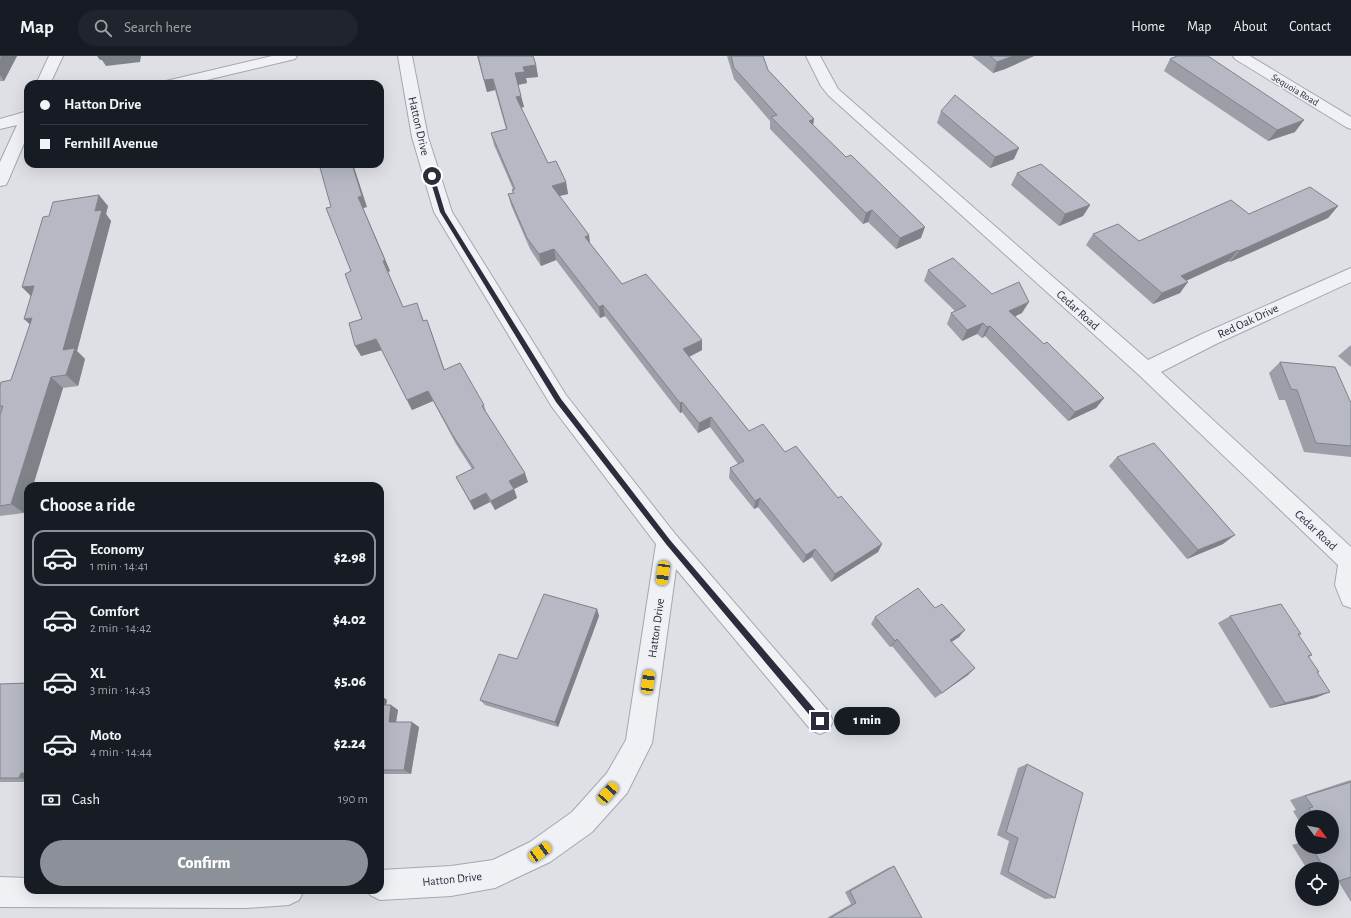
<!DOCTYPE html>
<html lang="en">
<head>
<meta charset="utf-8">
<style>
  body { margin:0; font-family:"Alegreya Sans",sans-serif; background:#20242c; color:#f1f3f6; height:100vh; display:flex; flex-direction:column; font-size:15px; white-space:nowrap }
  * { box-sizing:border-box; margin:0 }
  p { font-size:13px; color:#9ea1a6 }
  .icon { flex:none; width:22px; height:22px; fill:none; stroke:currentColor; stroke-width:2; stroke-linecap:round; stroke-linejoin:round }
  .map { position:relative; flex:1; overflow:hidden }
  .sheet { position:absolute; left:24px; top:426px; width:360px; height:412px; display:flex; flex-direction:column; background:#171b24; border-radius:12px; box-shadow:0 4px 16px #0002 }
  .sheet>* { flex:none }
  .banner { position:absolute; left:24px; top:24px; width:360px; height:88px; border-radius:12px; box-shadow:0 4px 16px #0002; display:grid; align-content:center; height:88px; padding:0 16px; background:#171b24 }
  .needle { width:26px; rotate:122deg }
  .fabs { position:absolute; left:1295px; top:754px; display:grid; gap:8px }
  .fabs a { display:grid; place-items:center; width:44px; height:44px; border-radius:50%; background:#171b24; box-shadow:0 4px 16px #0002; font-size:20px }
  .end { position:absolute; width:18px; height:18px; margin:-9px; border:5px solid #292d3c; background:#fff; box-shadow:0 0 0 2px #fff }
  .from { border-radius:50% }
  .bubble { position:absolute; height:28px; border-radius:14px; background:#171b24; box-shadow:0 4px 16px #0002; font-size:13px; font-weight:800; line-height:28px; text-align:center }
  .car { position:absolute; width:12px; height:24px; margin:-12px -6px; border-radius:5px; box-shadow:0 0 3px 1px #0007; background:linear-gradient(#f5c518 24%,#345 0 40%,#f5c518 0 76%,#345 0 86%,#f5c518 0) }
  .banner b { display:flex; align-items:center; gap:14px; height:38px; font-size:15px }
  .banner b+b { border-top:1px solid #363941 }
  .banner i { width:10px; height:10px; background:#f1f3f6 }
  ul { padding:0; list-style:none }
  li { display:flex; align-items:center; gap:12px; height:56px; margin:0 8px 6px; padding:0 8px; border:2px solid transparent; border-radius:12px }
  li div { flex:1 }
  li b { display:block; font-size:15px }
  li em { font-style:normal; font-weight:800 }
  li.on { border-color:#8c9099 }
  li>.icon { width:36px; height:36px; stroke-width:1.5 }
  h2 { padding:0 16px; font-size:18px; line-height:48px }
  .pay { display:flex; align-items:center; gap:10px; height:44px; padding:0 16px; font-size:15px }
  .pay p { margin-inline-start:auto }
  .primary-button { display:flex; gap:8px; margin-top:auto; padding:8px 16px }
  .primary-button a { flex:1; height:46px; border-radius:24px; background:#8c9099; color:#fff; font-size:16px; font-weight:800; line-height:46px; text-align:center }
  header { display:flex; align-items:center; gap:24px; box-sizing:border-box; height:56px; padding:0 20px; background:#171b24; border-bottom:1px solid #363941 }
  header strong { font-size:19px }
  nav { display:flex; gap:22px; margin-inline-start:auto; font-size:14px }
  .search { width:280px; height:36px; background:#20242c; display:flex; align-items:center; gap:10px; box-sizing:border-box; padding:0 14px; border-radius:22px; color:#9ea1a6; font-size:15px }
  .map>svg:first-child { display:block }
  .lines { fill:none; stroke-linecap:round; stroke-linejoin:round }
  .minor-casing { stroke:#a4a7b0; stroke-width:2 }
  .minor { fill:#f0f1f5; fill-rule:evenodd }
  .wall { fill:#9d9fa8 }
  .shaded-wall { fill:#7f8288 }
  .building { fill:#b6b9c3; stroke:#7f8288 }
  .route { fill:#292d3c }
  .labels { text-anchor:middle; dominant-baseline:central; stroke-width:3; stroke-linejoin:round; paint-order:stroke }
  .far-street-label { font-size:10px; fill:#292d3c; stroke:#edeff4 }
  .street-label { font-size:12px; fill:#292d3c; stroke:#edeff4 }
</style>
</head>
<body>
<header>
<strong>Map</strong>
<div class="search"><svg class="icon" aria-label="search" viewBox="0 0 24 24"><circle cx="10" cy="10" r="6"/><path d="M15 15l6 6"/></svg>Search here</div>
<nav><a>Home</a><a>Map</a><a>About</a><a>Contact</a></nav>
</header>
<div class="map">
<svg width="1351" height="862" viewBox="0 0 1351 862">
  <rect width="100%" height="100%" fill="#dee0e6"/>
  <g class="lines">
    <!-- minor casing -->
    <g class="minor-casing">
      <g id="minor">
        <polygon points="49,0 63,0 50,28 36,28"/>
        <polygon points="272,0 297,0 295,3 190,28 164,28 166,25"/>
        <polygon points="398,0 412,0 428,81 452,156 566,339 676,479 829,656 833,665 829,674 820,678 811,674 676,513 652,687 627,737 592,776 550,806 495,832 451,840 380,844 370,839 368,834 380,834 380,814 451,810 493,804 530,786 572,756 607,717 626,684 656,488 552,351 434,156 412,81"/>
        <polygon points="806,0 820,0 838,33 1148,304 1202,278 1351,212 1351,226 1216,288 1161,316 1351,491 1351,552 1343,549 1335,529 1338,509 1139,319 828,39 821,30"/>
        <polygon points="1233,0 1250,0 1351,61 1351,73 1346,71 1235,3"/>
        <polygon points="28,55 28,78 8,125 6,129 0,130 0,106 17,69 0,73 0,63"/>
        <polygon points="0,821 28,822 28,834 304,834 299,844 289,849 246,852 0,851"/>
      </g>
    </g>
    <!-- minor -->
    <use href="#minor" class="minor"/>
  </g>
  <!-- wall -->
  <g class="wall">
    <polygon points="0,0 17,0 4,25 0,25"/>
    <polygon points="477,0 533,0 536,9 538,21 526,22 527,27 518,29 524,51 521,52 548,107 566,126 568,138 559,140 589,179 590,187 622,228 702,294 689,301 749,375 785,396 838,442 882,488 878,496 831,526 812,501 803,507 758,451 754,453 729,422 730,412 738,408 710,371 698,377 682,356 680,357 605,260 600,262 556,204 541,210 530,193 511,149 508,138 513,137 512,134 513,133 494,89 491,77 506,73 495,34 487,36"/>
    <polygon points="727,0 763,0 768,14 814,63 813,69 921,182 896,193 868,166 863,168 770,73 770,65 734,23"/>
    <polygon points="972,0 1034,0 1005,13 993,17"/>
    <polygon points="1170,3 1295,76 1268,85 1164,15"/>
    <polygon points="941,55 1014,103 990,112 937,67"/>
    <polygon points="1017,117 1090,149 1083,160 1059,170 1011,129"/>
    <polygon points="108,150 106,158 111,165 77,295 85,303 78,330 63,332 24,457 0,460 0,359 1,358 0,357 0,330 11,324 30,269 31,240 22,231"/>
    <polygon points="1338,150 1328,162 1230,206 1229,205 1187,224 1180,237 1153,248 1086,189 1093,178 1139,185 1249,158"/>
    <polygon points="331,151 367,151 363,152 390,215 388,216 403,251 421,258 424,265 431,275 444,313 484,349 486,356 528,426 514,433 517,442 495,454 490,446 474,454 461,430 456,421 472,413 456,388 433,345 412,354 382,294 361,300 362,263 351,215"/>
    <polygon points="928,214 992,238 1022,257 1015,260 1044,288 1104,342 1096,352 1068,365 985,280 982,282 977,278 962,285 947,268 951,257 955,255 924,225"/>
    <polygon points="1351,289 1351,311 1338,300"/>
    <polygon points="1280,306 1351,347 1351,401 1304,396 1285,344 1279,344 1269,317"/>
    <polygon points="1117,401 1223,488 1187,503 1109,410"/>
    <polygon points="597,553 599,560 558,671 485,649 480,644"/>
    <polygon points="1230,560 1301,578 1298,579 1312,599 1309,601 1317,617 1330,636 1315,642 1270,652 1218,567"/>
    <polygon points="875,561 959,581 951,586 968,619 935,642 892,590 890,591 871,568"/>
    <polygon points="28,627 28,726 0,726 0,628"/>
    <polygon points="380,639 387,644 386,649 391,649 398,654 396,666 419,671 411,718 380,718"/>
    <polygon points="1027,708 1055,842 1045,843 1000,818 1009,785 997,779 1018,712"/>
    <polygon points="1351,724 1351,846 1338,825 1332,827 1332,813 1307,813 1292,789 1302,786 1302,791 1332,791 1332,761 1302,761 1302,770 1293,755 1296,754 1290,744 1344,726"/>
    <polygon points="894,810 922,862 827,862 851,848 845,836 888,812"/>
  </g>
  <!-- shaded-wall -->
  <g class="shaded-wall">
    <polygon points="2,0 17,0 4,25 0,19 0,5"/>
    <polygon points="97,0 141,0 140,6 106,10 102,4 100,4"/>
    <polygon points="1013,0 1034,0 1005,13 993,17 997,6"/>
    <polygon points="536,9 538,21 526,22 527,27 517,29 515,17 523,11"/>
    <polygon points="493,23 495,34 487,36 484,24"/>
    <polygon points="521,40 524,51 518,52 516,41"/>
    <polygon points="814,63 812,75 809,65"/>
    <polygon points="1304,64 1295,76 1268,85 1277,74"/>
    <polygon points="1019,92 1014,103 990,112 995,101"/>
    <polygon points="293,108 306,108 294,111"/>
    <polygon points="352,108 353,108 367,151 363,152 390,215 388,216 358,141"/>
    <polygon points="566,126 568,138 554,141 552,130"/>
    <polygon points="99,139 108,150 106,158 111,165 77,295 85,303 78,330 66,319 63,294 95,155"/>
    <polygon points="1090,149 1083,160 1059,170 1065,158"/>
    <polygon points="1338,150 1328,162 1230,206 1239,195"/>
    <polygon points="872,154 868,166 863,168 866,157"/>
    <polygon points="925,171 921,182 896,193 900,182"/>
    <polygon points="589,179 590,190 585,181"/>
    <polygon points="554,193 556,204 541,210 539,198"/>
    <polygon points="1238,194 1229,205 1173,231 1181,220"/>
    <polygon points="1188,226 1180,237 1153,248 1162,237"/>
    <polygon points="34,230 33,242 22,231"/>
    <polygon points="1029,246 1022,257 1003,266 1009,255"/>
    <polygon points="603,249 605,260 600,262 599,251"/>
    <polygon points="32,262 36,274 24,263"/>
    <polygon points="427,264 431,275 448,324 444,314"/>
    <polygon points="983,267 977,278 962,285 967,274"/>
    <polygon points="990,270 985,280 982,282 987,271"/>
    <polygon points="376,283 382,294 361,300 355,290"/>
    <polygon points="702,284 702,294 683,304 683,293"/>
    <polygon points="51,321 63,332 33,430 28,430 28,445 24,457 11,448"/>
    <polygon points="428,335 433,345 412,354 407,344"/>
    <polygon points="1104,342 1096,352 1068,365 1075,356"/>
    <polygon points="682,346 682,356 680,357 680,347"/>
    <polygon points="711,361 710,371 698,377 699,367"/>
    <polygon points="525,417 528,426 514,433 517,442 495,454 491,445 509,425"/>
    <polygon points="486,437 490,446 474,454 470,445"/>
    <polygon points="760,442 758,451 754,453 755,445"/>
    <polygon points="1235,479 1223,488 1187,503 1198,494"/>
    <polygon points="882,488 878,496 831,526 835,518"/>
    <polygon points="815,493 812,501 803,507 806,499"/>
    <polygon points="597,553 599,560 558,671 555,666"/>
    <polygon points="965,574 959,581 944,591 950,584"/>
    <polygon points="897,583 892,590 890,591 895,585"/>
    <polygon points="975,612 968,619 935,642 942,637"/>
    <polygon points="1330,636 1315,642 1270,652 1285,647"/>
    <polygon points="380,639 387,644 385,654 380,651"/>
    <polygon points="391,649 398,654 395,671 389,666"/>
    <polygon points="412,666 419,671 411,718 404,714"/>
    <polygon points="21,717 28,718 28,724 19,722"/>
  </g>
  <!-- building -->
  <g class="building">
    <polygon points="0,0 2,0 0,5"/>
    <polygon points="478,0 533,0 536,9 523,11 525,16 515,17 521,40 516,41 548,107 556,105 566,126 552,130 589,179 585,181 622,228 646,218 702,284 683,293 749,375 763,368 785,396 796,390 838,442 841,440 882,488 835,518 815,493 806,499 760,442 755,445 730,412 744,405 711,361 699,367 682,346 680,347 603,249 599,251 554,193 539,198 527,182 508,138 514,137 512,134 515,133 491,77 507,73 493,23 484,24"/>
    <polygon points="731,0 763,0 768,14 814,63 809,65 846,101 851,99 925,171 900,182 872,154 866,157 771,61 777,59 734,12"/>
    <polygon points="990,0 1013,0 997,6"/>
    <polygon points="1177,0 1208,0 1304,64 1277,74 1170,3"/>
    <polygon points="955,39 1019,92 995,101 941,55"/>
    <polygon points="319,108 352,108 362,140 358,141 385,204 383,205 403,251 417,247 423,265 427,264 444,314 460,307 484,349 482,350 525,417 509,425 514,433 491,445 486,437 470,445 456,421 474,412 452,378 428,335 407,344 376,283 355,290 349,267 362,263 345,218 351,215 326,152 331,151"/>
    <polygon points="1041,108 1090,149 1065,158 1017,117"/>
    <polygon points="1310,131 1338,150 1239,195 1238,194 1181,220 1188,226 1162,237 1093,178 1118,168 1139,185 1231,144 1249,158"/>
    <polygon points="99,139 95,155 102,154 63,294 75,292 66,319 51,321 11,448 0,450 0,359 3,350 0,350 0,330 1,326 11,324 32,262 24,263 34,230 22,231 43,161 49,160 53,146"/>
    <polygon points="953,202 992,238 1019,226 1029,246 1009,255 1044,288 1047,286 1104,342 1075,356 990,270 987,271 983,267 967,274 951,257 966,250 928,214"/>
    <polygon points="1280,306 1335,311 1351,347 1351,390 1316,387 1297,334 1291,333"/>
    <polygon points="1154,387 1235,479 1198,494 1117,401"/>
    <polygon points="918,532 935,552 942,548 965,574 950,584 975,612 942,637 897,583 895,585 875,561"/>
    <polygon points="544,538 597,553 555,666 480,644 499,598 517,603"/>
    <polygon points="1281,548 1301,578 1298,578 1312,599 1308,600 1319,616 1317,616 1330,636 1285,647 1230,560"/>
    <polygon points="28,627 28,717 21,717 19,722 0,722 0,628"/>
    <polygon points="380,649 391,649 389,666 412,666 404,714 380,714"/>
    <polygon points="1027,708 1083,737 1055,842 1008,816 1018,782 1006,776"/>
    <polygon points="1351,726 1351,821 1333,827 1332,824 1332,813 1325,813 1311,791 1332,791 1332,761 1315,761 1309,752 1313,751 1305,740"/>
    <polygon points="894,810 922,862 830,862 856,847 850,835"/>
  </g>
  <!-- route -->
  <polygon class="route" points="432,118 434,120 445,156 561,343 670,484 823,663 823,668 817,668 666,488 556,346 440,156 429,120"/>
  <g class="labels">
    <!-- far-street labels -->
    <g class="far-street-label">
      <text transform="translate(1295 34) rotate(31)">Sequoia Road</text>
    </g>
    <!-- street labels -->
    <g class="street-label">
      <text transform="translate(419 70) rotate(77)">Hatton Drive</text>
      <text transform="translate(1078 254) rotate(42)">Cedar Road</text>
      <text transform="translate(1248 265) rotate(-25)">Red Oak Drive</text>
      <text transform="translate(1316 474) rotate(43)">Cedar Road</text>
      <text transform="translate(656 572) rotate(-82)">Hatton Drive</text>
      <text transform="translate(452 823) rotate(-6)">Hatton Drive</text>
    </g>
  </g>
</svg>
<div class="fabs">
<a><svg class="needle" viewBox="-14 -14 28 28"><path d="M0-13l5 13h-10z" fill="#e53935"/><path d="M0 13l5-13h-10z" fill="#9ea1a6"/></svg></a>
<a><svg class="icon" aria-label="locate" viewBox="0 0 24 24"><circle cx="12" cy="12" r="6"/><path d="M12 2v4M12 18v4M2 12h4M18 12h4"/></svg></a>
</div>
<i class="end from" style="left:432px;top:120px"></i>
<i class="end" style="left:820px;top:665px"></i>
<div class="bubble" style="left:834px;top:651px;width:66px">1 min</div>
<i class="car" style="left:663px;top:517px;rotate:188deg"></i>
<i class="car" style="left:648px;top:626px;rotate:8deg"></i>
<i class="car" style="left:608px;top:737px;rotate:42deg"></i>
<i class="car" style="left:540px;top:796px;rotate:55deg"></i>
<div class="banner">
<b><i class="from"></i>Hatton Drive</b>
<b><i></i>Fernhill Avenue</b>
</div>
<section class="sheet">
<h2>Choose a ride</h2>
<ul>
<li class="on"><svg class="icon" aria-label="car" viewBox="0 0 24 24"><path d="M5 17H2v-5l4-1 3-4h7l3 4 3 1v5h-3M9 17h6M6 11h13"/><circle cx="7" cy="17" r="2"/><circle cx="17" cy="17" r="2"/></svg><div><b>Economy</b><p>1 min · 14:41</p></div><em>$2.98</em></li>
<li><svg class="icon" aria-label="car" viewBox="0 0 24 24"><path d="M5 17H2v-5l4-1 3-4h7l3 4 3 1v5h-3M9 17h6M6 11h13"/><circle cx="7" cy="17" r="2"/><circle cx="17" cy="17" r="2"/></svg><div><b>Comfort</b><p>2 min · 14:42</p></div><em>$4.02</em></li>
<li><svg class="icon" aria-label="car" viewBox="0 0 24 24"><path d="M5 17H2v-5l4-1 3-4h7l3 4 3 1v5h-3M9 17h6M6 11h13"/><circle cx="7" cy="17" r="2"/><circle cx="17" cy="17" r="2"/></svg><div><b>XL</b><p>3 min · 14:43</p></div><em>$5.06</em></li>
<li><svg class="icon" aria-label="car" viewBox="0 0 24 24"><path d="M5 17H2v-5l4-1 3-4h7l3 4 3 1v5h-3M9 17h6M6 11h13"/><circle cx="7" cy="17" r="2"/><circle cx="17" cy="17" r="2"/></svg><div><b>Moto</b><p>4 min · 14:44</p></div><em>$2.24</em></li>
</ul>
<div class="pay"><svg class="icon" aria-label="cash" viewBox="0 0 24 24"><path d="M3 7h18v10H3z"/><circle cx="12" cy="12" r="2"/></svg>Cash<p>190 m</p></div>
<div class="primary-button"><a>Confirm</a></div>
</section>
</div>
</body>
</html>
